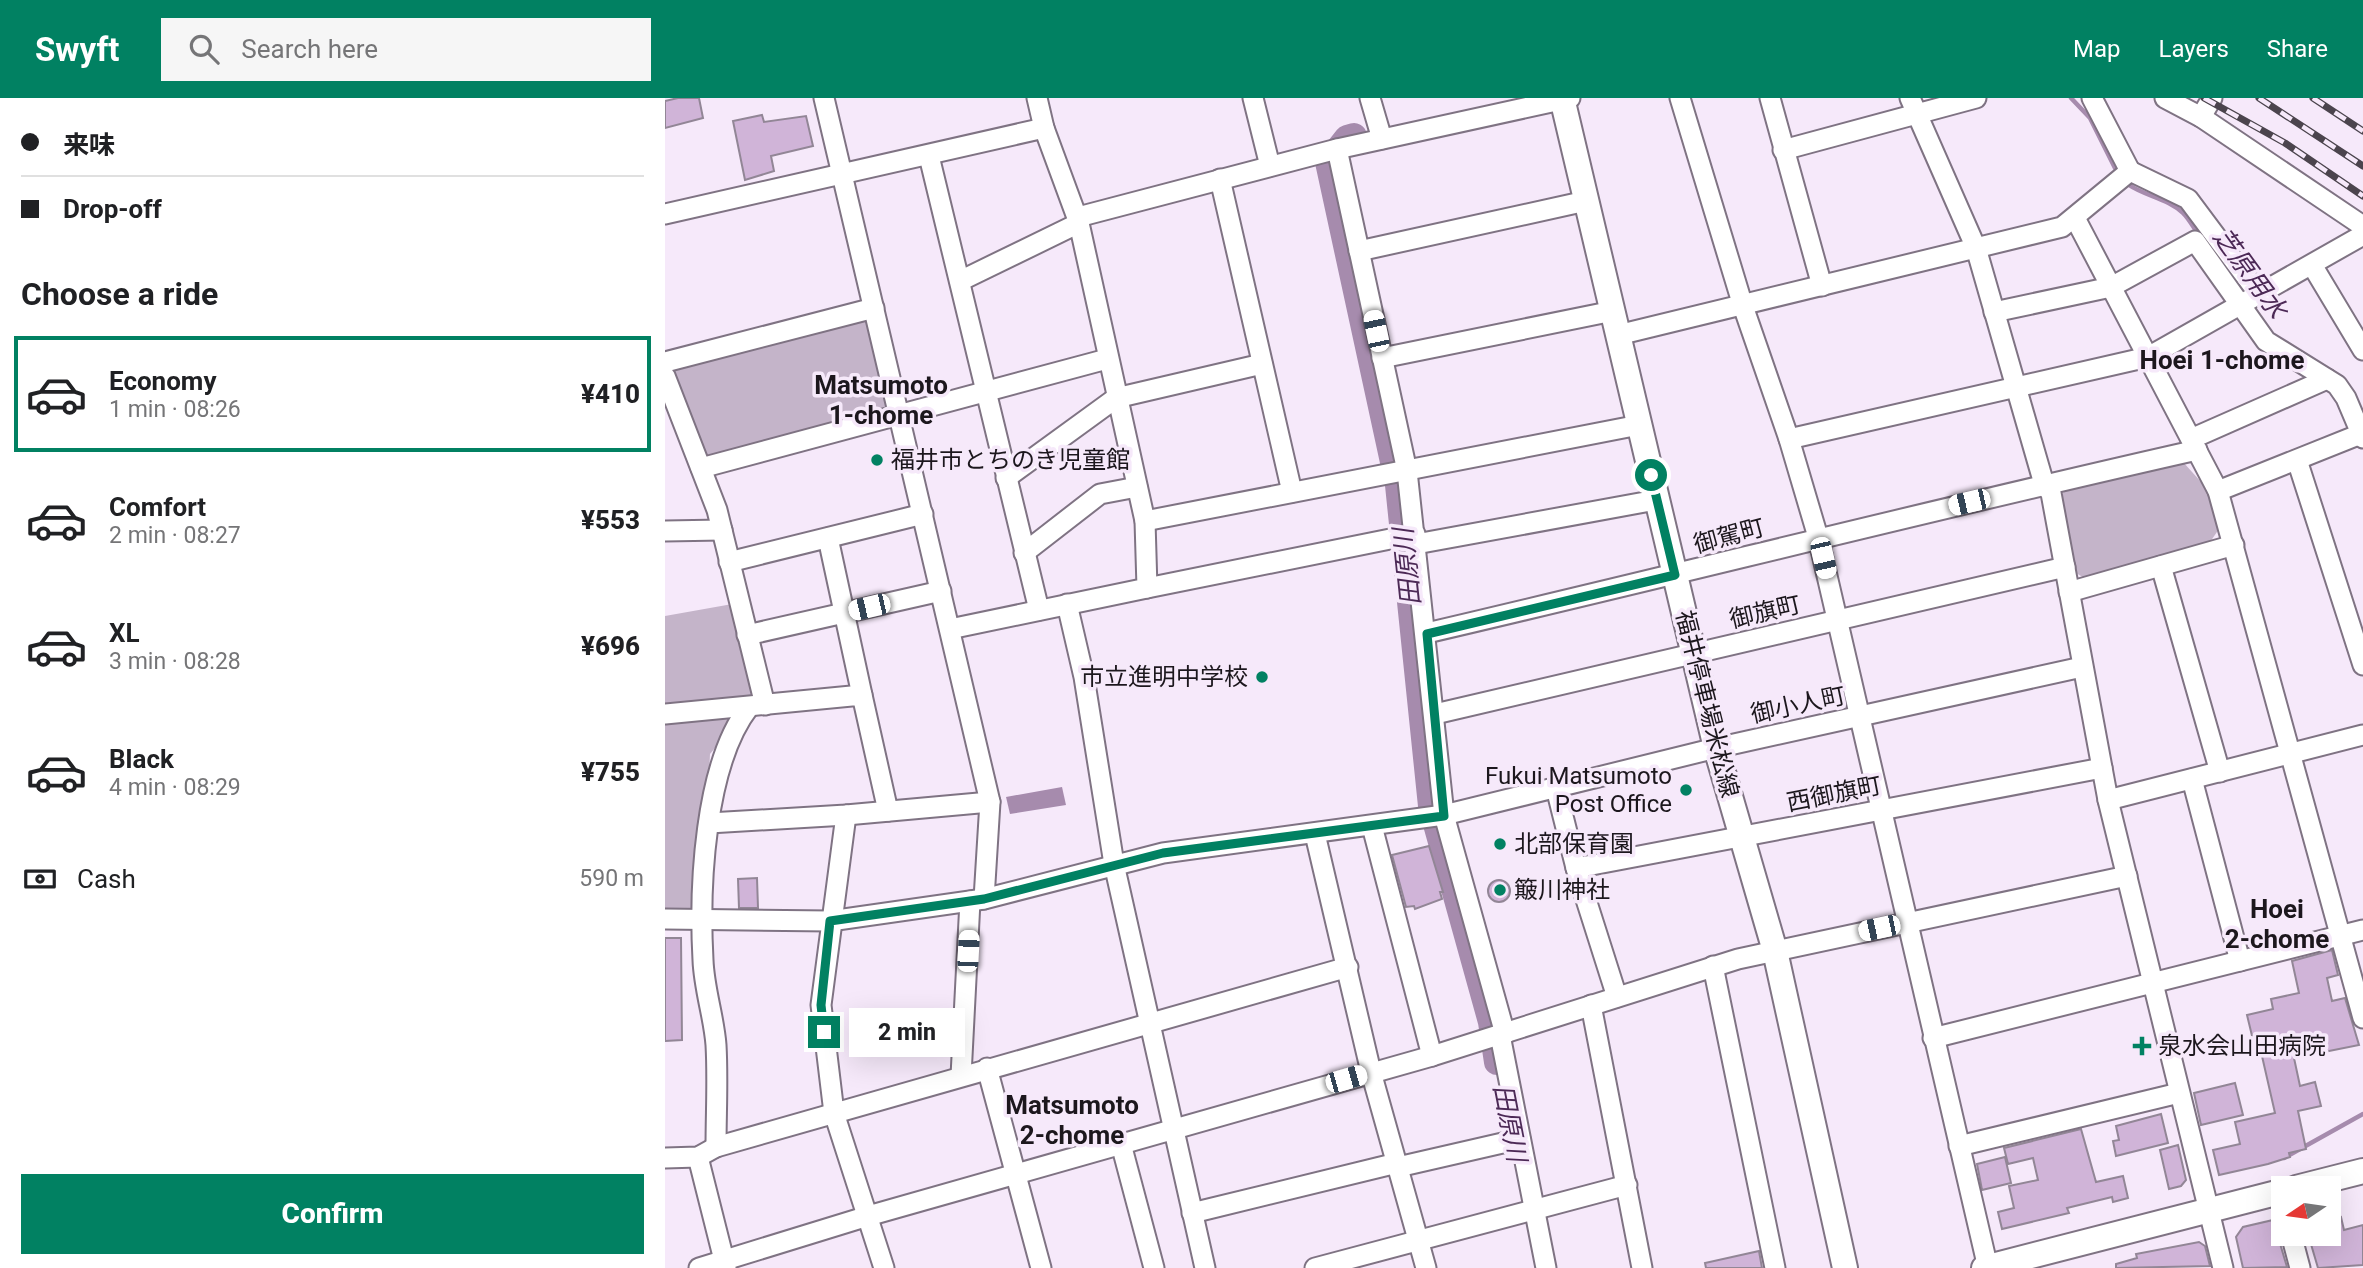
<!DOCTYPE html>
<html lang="en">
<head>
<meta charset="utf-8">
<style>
  body { margin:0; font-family:Roboto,"Noto Sans JP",sans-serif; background:#f6f6f6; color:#202124; height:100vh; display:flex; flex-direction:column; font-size:26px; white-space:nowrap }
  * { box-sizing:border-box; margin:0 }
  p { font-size:23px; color:#757577 }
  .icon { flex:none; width:38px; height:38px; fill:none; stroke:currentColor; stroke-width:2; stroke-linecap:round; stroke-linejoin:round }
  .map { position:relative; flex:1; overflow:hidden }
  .panel { display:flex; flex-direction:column; background:#fff; width:665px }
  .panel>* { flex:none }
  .hud { display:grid; align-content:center; height:154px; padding:0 21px; background:#fff }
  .needle { width:46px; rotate:257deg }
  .tools { position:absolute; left:1606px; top:1078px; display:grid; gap:14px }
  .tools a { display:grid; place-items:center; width:70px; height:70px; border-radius:0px; background:#fff; box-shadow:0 7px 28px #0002; font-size:35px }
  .end { position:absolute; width:32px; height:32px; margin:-16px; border:9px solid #018162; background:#fff; box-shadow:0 0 0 4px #fff }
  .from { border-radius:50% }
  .bubble { position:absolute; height:49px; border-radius:0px; background:#fff; box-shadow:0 7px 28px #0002; font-size:23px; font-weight:800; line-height:49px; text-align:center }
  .car { position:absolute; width:21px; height:42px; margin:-21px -10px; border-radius:9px; box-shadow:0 0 5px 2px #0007; background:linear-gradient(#fff 24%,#345 0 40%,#fff 0 76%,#345 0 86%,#fff 0) }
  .hud b { display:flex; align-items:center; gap:24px; height:66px; font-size:26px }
  .hud b+b { border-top:2px solid #e0e0e0 }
  .hud i { width:18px; height:18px; background:#202124 }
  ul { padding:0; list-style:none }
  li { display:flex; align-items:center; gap:21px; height:116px; margin:0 14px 10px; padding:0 7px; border:4px solid transparent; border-radius:0px }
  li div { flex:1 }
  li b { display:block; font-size:26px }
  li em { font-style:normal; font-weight:800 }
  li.current { border-color:#018162 }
  li>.icon { width:63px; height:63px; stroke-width:1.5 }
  h2 { padding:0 21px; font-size:32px; line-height:84px }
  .pay { display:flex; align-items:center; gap:18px; height:77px; padding:0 21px; font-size:26px }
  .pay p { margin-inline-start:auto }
  .cta { display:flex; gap:14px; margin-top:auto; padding:14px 21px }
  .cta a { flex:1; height:80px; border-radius:0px; background:#018162; color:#fff; font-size:28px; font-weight:800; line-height:80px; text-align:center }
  header { display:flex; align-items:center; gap:42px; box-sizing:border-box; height:98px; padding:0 35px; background:#018162; color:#fff }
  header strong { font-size:33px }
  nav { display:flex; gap:38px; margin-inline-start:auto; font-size:24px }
  .search { width:490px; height:63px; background:#f6f6f6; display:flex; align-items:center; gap:18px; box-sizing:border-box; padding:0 24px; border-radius:0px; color:#757577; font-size:26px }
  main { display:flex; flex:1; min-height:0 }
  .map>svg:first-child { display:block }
  .green { fill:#c4b4c9 }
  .water { fill:#a68bad }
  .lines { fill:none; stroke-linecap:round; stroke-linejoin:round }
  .stream { stroke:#a68bad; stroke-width:4.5 }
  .river { stroke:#a68bad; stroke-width:26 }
  .building { fill:#d0b4d8; stroke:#928696; stroke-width:2 }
  .minor-casing { stroke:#7f7383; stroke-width:23 }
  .major-casing { stroke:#7f7383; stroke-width:28 }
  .minor { stroke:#fff; stroke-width:19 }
  .major { stroke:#fff; stroke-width:24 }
  .rail-casing { stroke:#4b444d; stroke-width:7 }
  .rail { stroke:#f6e9fa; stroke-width:4.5; stroke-dasharray:13; stroke-linecap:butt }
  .route { stroke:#018162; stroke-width:9 }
  .poi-dot { fill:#018162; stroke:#f6e9fa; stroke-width:2.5 }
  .labels { text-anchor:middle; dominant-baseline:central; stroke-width:7; stroke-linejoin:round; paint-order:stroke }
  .poi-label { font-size:24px; fill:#1c171d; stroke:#f6e9fa; text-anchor:start }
  .street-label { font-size:24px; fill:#1c171d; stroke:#f6e9fa }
  .water-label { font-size:26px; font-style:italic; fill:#4c2956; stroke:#f6e9fa }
  .neighbourhood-label { font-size:26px; font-weight:bold; fill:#1c171d; stroke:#f6e9fa }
</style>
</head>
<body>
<header>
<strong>Swyft</strong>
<div class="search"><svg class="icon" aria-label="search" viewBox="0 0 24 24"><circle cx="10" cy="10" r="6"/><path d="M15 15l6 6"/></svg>Search here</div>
<nav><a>Map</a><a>Layers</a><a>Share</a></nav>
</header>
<main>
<section class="panel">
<div class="hud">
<b><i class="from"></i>来味</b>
<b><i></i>Drop-off</b>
</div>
<h2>Choose a ride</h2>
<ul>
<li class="current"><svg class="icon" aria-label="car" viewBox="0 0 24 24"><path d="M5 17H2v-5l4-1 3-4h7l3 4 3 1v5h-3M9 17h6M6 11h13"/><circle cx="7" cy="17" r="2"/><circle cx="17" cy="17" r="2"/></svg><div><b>Economy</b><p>1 min · 08:26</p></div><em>¥410</em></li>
<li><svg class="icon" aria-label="car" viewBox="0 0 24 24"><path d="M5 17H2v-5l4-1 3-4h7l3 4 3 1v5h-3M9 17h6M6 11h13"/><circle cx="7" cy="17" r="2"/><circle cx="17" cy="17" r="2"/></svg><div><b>Comfort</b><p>2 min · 08:27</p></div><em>¥553</em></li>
<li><svg class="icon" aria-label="car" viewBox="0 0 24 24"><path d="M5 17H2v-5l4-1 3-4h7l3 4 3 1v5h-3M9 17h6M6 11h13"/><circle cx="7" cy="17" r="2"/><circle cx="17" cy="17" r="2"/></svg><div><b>XL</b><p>3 min · 08:28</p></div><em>¥696</em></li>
<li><svg class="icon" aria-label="car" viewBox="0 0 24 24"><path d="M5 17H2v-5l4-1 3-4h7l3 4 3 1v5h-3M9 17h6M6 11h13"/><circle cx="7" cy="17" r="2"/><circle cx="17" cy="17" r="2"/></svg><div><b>Black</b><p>4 min · 08:29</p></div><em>¥755</em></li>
</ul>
<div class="pay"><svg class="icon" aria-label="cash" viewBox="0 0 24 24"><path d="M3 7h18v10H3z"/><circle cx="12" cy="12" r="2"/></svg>Cash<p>590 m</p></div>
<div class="cta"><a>Confirm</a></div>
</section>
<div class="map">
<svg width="1698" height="1170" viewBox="0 0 1698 1170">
  <rect width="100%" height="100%" fill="#f6e9fa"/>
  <!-- green -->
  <g class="green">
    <polygon points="209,210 236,318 42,369 0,264"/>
    <polygon points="1518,364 1546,395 1554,431 1543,447 1421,481 1411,475 1395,399 1404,387"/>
    <polygon points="73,505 100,607 84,609 45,656 37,822 0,821 0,518"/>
  </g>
  <!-- water -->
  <polygon class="water" points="397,689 401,707 345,716 341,699"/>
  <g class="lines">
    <!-- stream -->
    <g class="stream">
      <polyline points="1406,0 1425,20 1450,70"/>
      <path d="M1464,87C1480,98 1504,101 1518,115C1525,122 1529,131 1535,138"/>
      <polyline points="1619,1060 1698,1016"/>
    </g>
    <!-- river -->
    <polyline class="river" points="689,38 682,40 663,64 733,387 766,708 826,924 832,964"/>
  </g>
  <!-- building -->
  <g class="building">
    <polygon points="13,0 34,0 38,20 0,30 0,3"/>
    <polygon points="97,17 99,24 141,18 148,48 106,58 109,73 80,82 68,23"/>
    <polygon points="764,748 778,794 775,794 777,801 750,811 749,808 741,809 727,757"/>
    <polygon points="92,780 93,810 74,810 73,781"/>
    <circle cx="834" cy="793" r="11"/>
    <polygon points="0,840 16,840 17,942 0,943"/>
    <polygon points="1667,852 1673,877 1662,880 1667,903 1680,900 1694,947 1629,960 1635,988 1650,984 1656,1008 1633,1013 1641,1051 1624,1055 1625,1059 1603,1066 1554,1077 1548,1052 1575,1046 1570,1024 1610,1015 1594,945 1589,946 1582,917 1608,911 1606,901 1634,895 1627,863"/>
    <polygon points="1570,985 1578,1017 1536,1027 1529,995"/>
    <polygon points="1496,1016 1503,1045 1451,1058 1448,1043 1454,1042 1451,1028"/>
    <polygon points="1416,1031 1431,1084 1458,1078 1463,1100 1448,1104 1447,1099 1402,1110 1404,1115 1337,1131 1333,1114 1349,1110 1344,1088 1373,1082 1368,1060 1343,1066 1339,1050"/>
    <polygon points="1513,1047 1521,1082 1516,1088 1504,1091 1495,1052"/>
    <polygon points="1340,1059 1346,1085 1317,1092 1312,1066"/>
    <polygon points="1676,1119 1679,1132 1698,1127 1698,1167 1653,1170 1643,1136 1664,1136 1664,1121"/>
    <polygon points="1608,1122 1622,1169 1578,1170 1571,1139 1578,1129"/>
    <polygon points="1534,1144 1540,1148 1545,1168 1451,1170 1451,1166 1472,1160 1471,1156"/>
    <polygon points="1094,1153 1097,1170 1041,1170 1040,1165"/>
  </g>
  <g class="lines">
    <!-- minor casing -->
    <g class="minor-casing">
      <g id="minor">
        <polyline points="159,0 325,704 319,801"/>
        <polyline points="588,0 605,68"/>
        <polyline points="705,0 717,41"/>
        <polyline points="1015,0 1078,208 1124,341 1153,439 1323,1170"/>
        <polyline points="1105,0 1157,188"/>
        <polyline points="1245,0 1311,150 1379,386 1386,395 1443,702 1558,1170"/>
        <polyline points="1500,0 1536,19 1698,128"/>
        <polyline points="1536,19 1547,0"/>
        <polyline points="672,51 742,373 779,717 840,936"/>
        <polyline points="1118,52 1311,0"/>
        <polyline points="264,58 374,512"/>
        <polyline points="1465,73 1523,101 1594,196"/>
        <polyline points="555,81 627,394"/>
        <polyline points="0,116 379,30"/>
        <polyline points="413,119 672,51 905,0"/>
        <polyline points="1410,120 1553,393 1698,920"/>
        <polyline points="694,153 921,103"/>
        <polyline points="1647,167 1698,252"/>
        <polyline points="295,183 414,125"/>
        <polyline points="1329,214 1446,189 1530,143 1601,243 1672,287 1681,300 1698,340"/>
        <polyline points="953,237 1397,129 1465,73 1427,0"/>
        <polyline points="717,260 948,213"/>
        <polyline points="0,264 209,210"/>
        <polyline points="0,278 52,412 100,607"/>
        <polyline points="1124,341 1483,259 1698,137"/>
        <polyline points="1526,341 1662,281"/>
        <polyline points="1632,362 1698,567"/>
        <polyline points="36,370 442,261"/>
        <polyline points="341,380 451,300 597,266"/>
        <polyline points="1553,393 1698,335"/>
        <polyline points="480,423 974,327"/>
        <polyline points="0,433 57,432"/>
        <polyline points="163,440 197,597"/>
        <polyline points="751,446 991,402"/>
        <polyline points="359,455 435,396 472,389"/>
        <polyline points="64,464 258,416"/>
        <polyline points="1496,468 1555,674"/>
        <polyline points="482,490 750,436"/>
        <polyline points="1404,494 1569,447"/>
        <polyline points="402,506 419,579 449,766 540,1170"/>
        <polyline points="285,531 482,490 480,423 414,125 379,30 372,0"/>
        <path d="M762,535C1019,475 1274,410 1532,352"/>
        <polyline points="82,537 276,493"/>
        <polyline points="0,616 197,597 223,713"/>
        <polyline points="770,616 1400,469"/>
        <polyline points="1527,681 1575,863"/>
        <polyline points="891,690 911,770 952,899"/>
        <polyline points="1443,702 1698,637"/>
        <polyline points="181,717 156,907 169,1015 219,1170"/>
        <polyline points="44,725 181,717 325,704"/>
        <polyline points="707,728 767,958"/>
        <polyline points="650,736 706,974 761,1170"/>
        <polyline points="911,770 1437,670"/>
        <polyline points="0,821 165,823 319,801 498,755 779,717 1051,650 1417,569"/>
        <polyline points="1048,868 1110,1170"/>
        <polyline points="926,907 977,1170"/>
        <polyline points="835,937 881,1170"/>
        <polyline points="1268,940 1698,832"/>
        <polyline points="322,970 376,1170"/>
        <polyline points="296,978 305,803"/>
        <polyline points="456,1046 489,1170"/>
        <polyline points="1294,1048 1514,995"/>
        <path d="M51,1049C51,1015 53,981 51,947C49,919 39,891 38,862C34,790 39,667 84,609"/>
        <polyline points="33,1059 61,1170"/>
        <polyline points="0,1060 33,1059 51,1049 683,869"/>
        <polyline points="733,1069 855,1041"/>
        <polyline points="527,1115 732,1065"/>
        <polyline points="1626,1136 1635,1170"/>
        <polyline points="34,1170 203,1118 767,958 1073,861 1462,778"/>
        <polyline points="650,1170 962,1087"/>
      </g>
    </g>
    <!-- major casing -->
    <g class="major-casing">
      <g id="major">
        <polyline points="897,0 1051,650 1110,853 1180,1170"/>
        <polyline points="1631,1090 1698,1073"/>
        <polyline points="1319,1170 1619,1093"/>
      </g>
    </g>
    <!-- minor -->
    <use href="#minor" class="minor"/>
    <!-- major -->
    <use href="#major" class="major"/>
    <!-- rail casing -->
    <g class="rail-casing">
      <g id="rail">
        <polyline points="1539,0 1620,45 1698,98"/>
        <polyline points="1594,0 1698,68"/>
        <polyline points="1648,0 1698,33"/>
      </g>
    </g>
    <!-- rail -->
    <use href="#rail" class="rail"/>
  </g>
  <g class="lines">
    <!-- route -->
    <polyline class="route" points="159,934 156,907 165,823 319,801 498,755 779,718 762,536 1010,477 986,377"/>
  </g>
  <!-- markers -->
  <g class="poi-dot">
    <circle cx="212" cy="362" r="7"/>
    <circle cx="597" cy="579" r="7"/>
    <circle cx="1021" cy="692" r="7"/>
    <circle cx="835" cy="746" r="7"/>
    <circle cx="835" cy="792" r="7"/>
    <path d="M1473.5 937.5h7v7h7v7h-7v7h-7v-7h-7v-7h7z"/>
  </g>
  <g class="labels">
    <!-- poi labels -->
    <g class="poi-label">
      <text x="226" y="362">福井市とちのき児童館</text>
      <text x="583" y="579" text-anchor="end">市立進明中学校</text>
      <text x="1007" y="678" text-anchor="end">Fukui Matsumoto<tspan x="1007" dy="28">Post Office</tspan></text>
      <text x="849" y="746">北部保育園</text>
      <text x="849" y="792">簸川神社</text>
      <text x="1493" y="948">泉水会山田病院</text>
    </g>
    <!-- street labels -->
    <g class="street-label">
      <text transform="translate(1064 438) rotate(-15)">御駕町</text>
      <text transform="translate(1100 514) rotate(-13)">御旗町</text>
      <text transform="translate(1042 606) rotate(76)">福井停車場米松線</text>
      <text transform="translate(1133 607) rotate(-12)">御小人町</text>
      <text transform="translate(1169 696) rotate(-11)">西御旗町</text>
    </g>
    <!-- water labels -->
    <g class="water-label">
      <text transform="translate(1585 175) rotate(54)">芝原用水</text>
      <text transform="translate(742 469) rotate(-96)">田原川</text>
      <text transform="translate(845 1025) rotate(79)">田原川</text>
    </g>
    <!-- neighbourhood labels -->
    <g class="neighbourhood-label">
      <text x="1557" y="262">Hoei 1-chome</text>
      <text x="216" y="287">Matsumoto<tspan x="216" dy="30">1-chome</tspan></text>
      <text x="1612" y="811">Hoei<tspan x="1612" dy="30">2-chome</tspan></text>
      <text x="407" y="1007">Matsumoto<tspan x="407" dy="30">2-chome</tspan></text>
    </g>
  </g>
</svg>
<div class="tools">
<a><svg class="needle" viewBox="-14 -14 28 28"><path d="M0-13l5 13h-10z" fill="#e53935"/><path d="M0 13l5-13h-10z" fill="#757577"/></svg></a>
</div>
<i class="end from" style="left:986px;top:377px"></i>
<i class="end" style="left:159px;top:934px"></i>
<div class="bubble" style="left:184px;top:910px;width:116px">2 min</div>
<i class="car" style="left:711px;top:233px;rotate:348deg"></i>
<i class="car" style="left:1304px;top:404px;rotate:257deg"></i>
<i class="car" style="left:1158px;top:460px;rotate:167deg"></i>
<i class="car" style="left:204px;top:509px;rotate:257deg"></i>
<i class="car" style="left:1214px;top:830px;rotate:258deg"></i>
<i class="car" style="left:303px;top:853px;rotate:3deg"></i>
<i class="car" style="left:681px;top:981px;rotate:74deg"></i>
</div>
</main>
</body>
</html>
